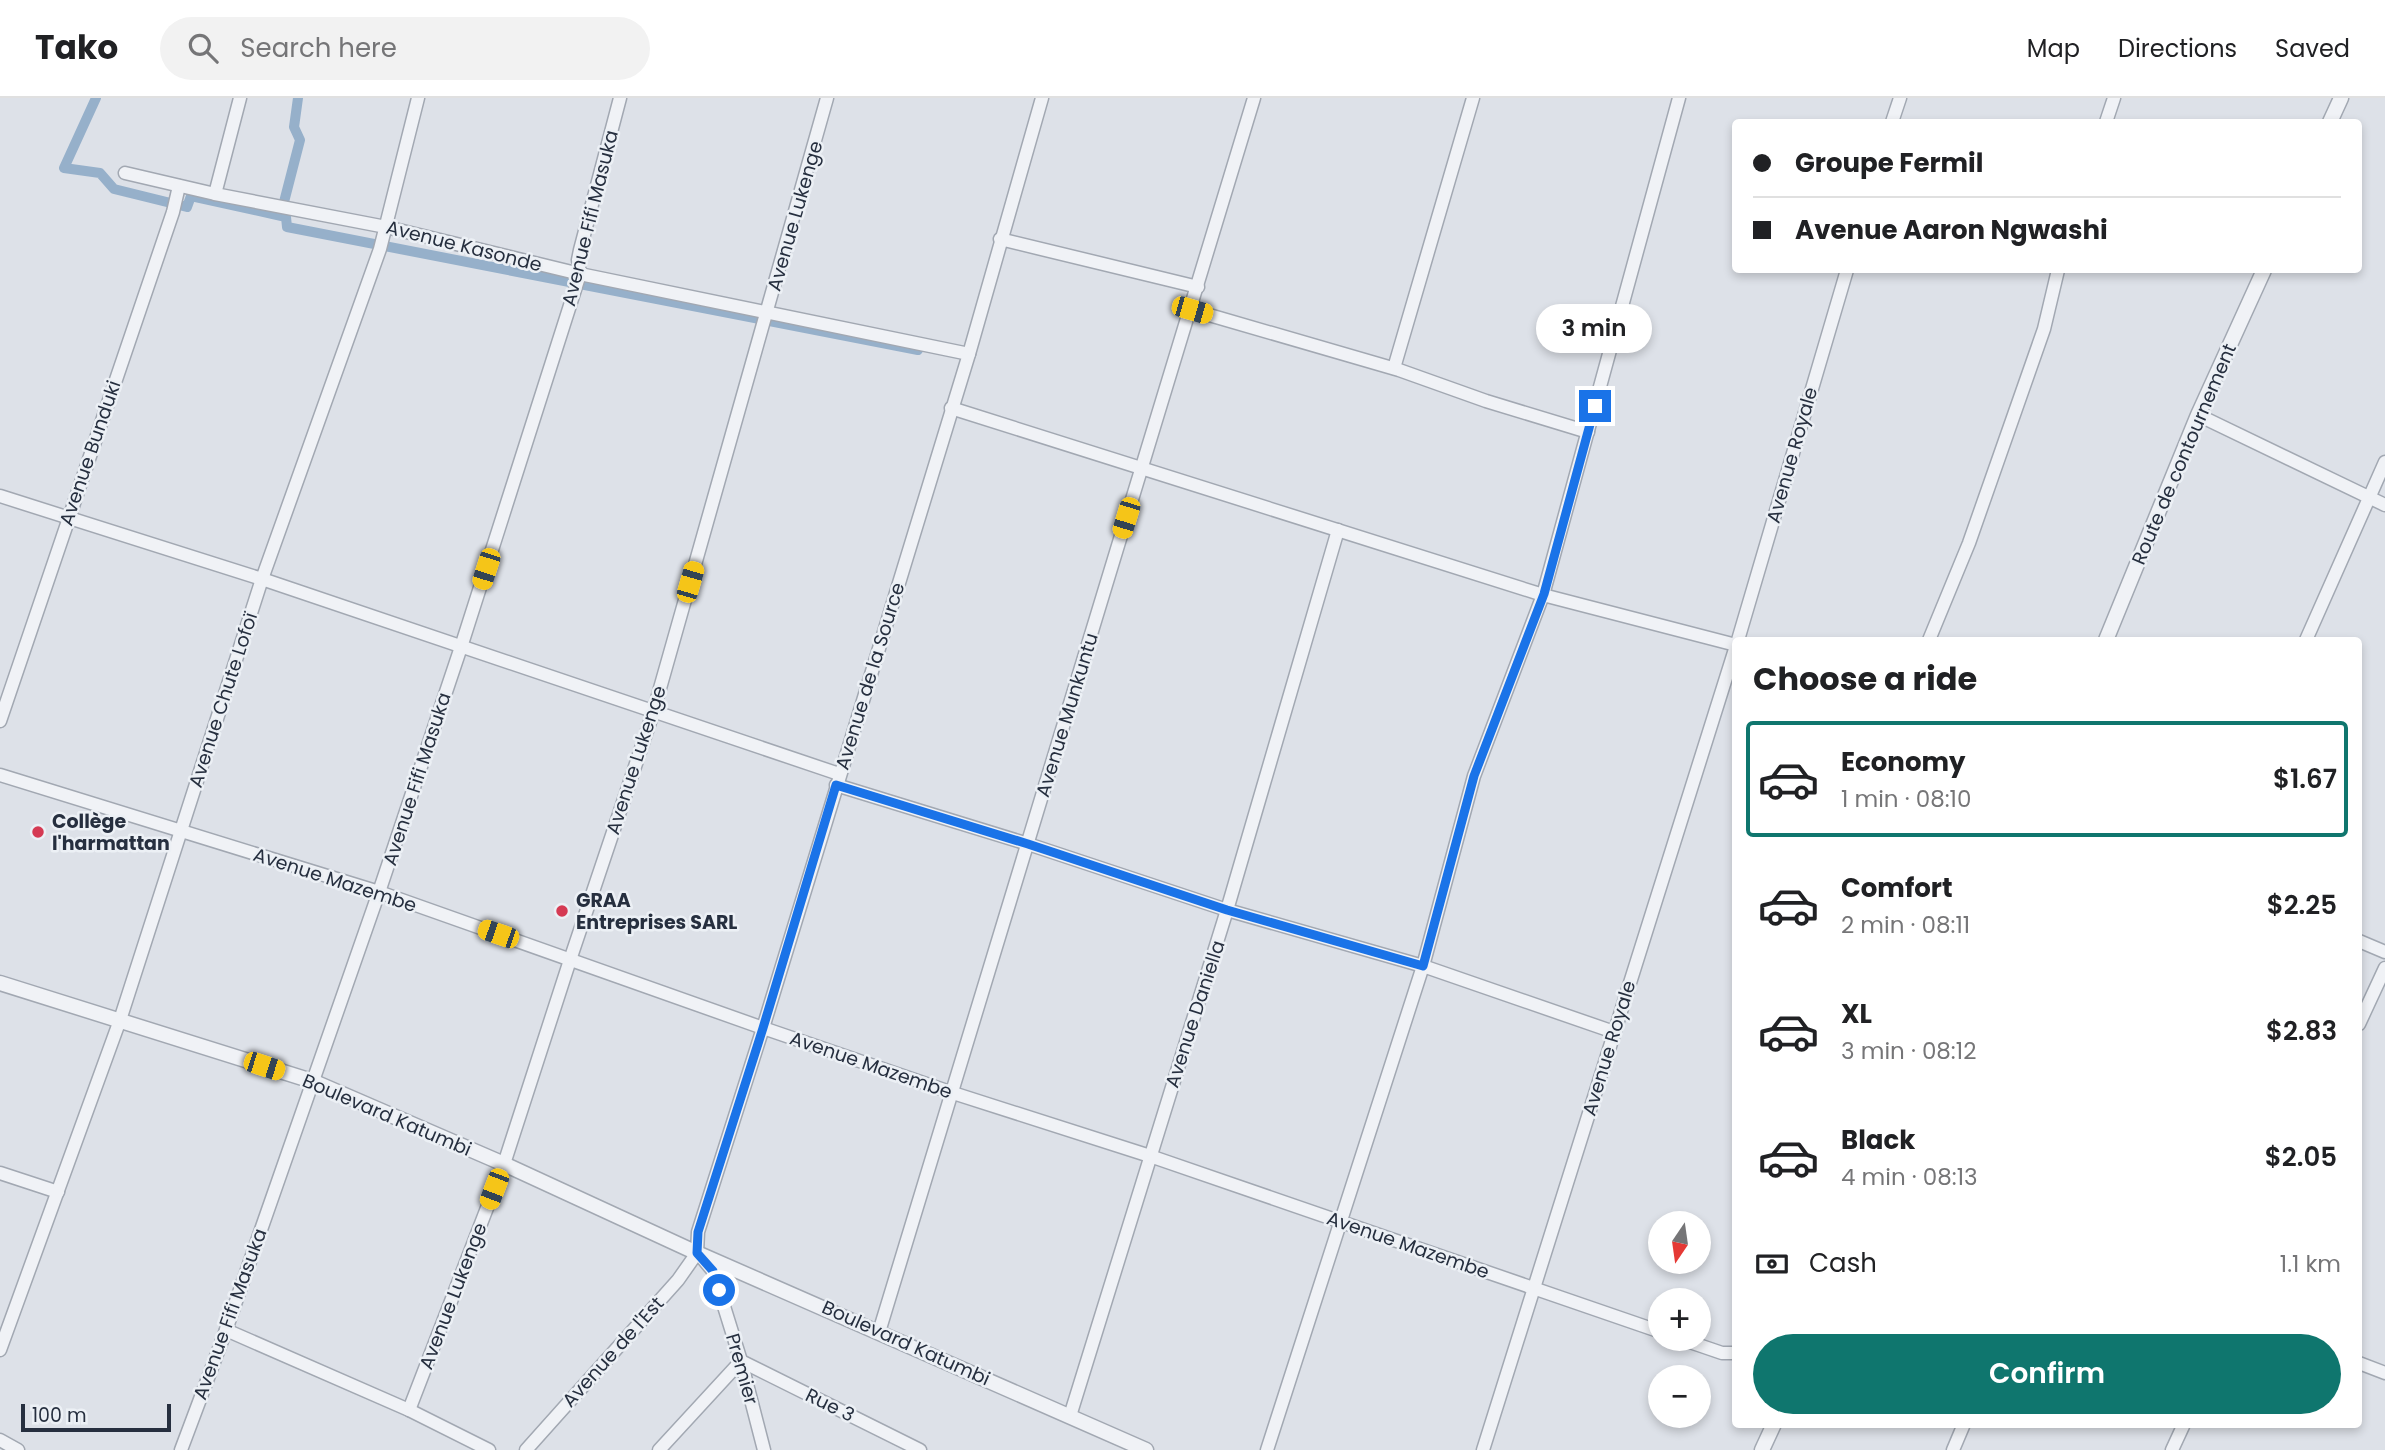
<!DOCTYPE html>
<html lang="en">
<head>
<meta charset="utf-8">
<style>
  body { margin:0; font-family:Poppins,sans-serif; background:#f2f2f2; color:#202124; height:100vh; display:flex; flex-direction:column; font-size:26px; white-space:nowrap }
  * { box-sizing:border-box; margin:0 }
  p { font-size:23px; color:#757577 }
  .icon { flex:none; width:38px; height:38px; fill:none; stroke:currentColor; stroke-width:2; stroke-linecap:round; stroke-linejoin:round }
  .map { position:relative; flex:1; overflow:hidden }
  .drawer { position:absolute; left:1732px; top:539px; width:630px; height:791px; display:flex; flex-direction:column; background:#fff; border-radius:7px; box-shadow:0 4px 10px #0003 }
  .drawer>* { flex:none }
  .banner { position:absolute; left:1732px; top:21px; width:630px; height:154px; border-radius:7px; box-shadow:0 4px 10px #0003; display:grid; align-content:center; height:154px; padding:0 21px; background:#fff }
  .needle { width:46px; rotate:193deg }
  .tools { position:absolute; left:1648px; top:1113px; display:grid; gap:14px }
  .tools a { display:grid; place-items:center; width:63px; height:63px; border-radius:50%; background:#fff; box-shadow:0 4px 10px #0003; font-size:35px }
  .scale { position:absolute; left:21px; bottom:18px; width:150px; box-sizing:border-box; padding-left:7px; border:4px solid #262f3f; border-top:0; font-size:19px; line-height:24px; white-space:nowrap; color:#262f3f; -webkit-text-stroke:5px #ecf0f5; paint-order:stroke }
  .end { position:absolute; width:32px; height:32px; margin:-16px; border:9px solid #1a73e8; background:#fff; box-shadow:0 0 0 4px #fff }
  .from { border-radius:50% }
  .bubble { position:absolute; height:49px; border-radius:24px; background:#fff; box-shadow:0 4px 10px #0003; font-size:23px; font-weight:600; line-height:49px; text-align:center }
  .car { position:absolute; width:21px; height:42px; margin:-21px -10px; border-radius:9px; box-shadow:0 0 5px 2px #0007; background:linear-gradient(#f5c518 24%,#345 0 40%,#f5c518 0 76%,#345 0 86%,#f5c518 0) }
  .banner b { display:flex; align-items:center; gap:24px; height:66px; font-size:26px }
  .banner b+b { border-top:2px solid #e0e0e0 }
  .banner i { width:18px; height:18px; background:#202124 }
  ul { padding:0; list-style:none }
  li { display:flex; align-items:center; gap:21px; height:116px; margin:0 14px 10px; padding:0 7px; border:4px solid transparent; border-radius:7px }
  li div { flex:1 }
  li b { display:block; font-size:26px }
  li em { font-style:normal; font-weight:600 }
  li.active { border-color:#0f766e }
  li>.icon { width:63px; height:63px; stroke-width:1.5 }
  h2 { padding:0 21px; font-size:32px; line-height:84px }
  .pay { display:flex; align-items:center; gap:18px; height:77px; padding:0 21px; font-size:26px }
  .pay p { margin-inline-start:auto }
  .action { display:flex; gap:14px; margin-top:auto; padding:14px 21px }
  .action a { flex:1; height:80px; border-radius:42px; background:#0f766e; color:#fff; font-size:28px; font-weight:600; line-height:80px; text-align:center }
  header { display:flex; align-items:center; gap:42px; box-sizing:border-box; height:98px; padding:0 35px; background:#fff; border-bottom:2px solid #e0e0e0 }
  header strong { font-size:33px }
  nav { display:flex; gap:38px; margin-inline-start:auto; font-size:24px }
  .search { width:490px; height:63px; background:#f2f2f2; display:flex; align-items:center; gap:18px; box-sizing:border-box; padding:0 24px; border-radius:38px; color:#757577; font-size:26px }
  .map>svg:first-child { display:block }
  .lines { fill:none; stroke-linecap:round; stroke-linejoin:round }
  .canal { stroke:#96b0ca; stroke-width:10 }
  .minor-casing { stroke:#a2a8b2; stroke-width:15 }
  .tertiary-casing { stroke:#a2a8b2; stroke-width:17 }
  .minor { stroke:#f0f2f6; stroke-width:12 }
  .tertiary { stroke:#f0f2f6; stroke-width:14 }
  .route { stroke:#1a73e8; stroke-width:9 }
  .poi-dot { fill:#d53a53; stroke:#ecf0f5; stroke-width:2.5 }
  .labels { text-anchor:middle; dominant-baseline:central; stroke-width:5; stroke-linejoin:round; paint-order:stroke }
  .street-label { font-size:19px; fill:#262f3f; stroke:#ecf0f5 }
  .poi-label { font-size:19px; font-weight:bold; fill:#262f3f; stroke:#ecf0f5; text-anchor:start }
</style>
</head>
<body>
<header>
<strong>Tako</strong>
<div class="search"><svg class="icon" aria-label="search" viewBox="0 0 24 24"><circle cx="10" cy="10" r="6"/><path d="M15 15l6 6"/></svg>Search here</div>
<nav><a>Map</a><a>Directions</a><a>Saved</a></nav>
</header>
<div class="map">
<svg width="2385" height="1352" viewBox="0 0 2385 1352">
  <rect width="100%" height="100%" fill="#dde1e8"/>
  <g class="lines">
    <!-- canal -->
    <g class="canal">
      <polyline points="96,0 64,70 100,75 114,91 187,109 191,98 286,119 287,129 918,252"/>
      <polyline points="286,116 284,104 300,42 294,29 298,0"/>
    </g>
    <!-- minor casing -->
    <g class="minor-casing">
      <g id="minor">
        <polyline points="1892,24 1900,0"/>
        <polyline points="2106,24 2114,0"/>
        <polyline points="125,75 215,96 386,129 580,176 969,256"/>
        <polyline points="215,96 240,0"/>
        <polyline points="1000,141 1198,189"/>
        <polyline points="1192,212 1399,272 1486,303 1588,334"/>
        <polyline points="1394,270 1473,0"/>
        <polyline points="951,310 1543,497 1736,547"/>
        <polyline points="2198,317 2385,407"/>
        <polyline points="0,398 262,481 839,676"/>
        <polyline points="1738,542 1847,172"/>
        <polyline points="1929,542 1969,445 2044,231 2058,172"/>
        <polyline points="2306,542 2385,364"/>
        <polyline points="0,623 173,114 179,88"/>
        <polyline points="0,677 379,794 763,930 953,995 1150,1058 1661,1234"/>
        <polyline points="836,687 1028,746 1227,812 1423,868 1614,934"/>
        <polyline points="2359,843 2385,854"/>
        <polyline points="2359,926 2385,870"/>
        <polyline points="0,1075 58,1094"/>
        <polyline points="697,1155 698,1134 763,930 969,256 1042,0"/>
        <polyline points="698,1155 713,1173 741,1263 764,1352"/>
        <polyline points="226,1232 409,1312 489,1352"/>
        <polyline points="879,1234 1254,0"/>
        <polyline points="1681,1241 1722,1255 1736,1255"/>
        <polyline points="0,1252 120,922 262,481 380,151 418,0"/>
        <polyline points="2359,1265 2385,1275"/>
        <polyline points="409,1312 504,1066 570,862 653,615 827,0"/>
        <polyline points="1070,1318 1227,812 1338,432"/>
        <polyline points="0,1342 18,1352"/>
        <polyline points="181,1352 226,1232 379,794 461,549 580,176 578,162 580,152 620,0"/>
        <polyline points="526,1352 678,1182 697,1155"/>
        <polyline points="659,1352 741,1263 920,1352"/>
        <polyline points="1267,1352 1423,868 1474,678 1543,497 1679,0"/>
        <polyline points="1483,1352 1736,548"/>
        <polyline points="1953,1352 1964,1326"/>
        <polyline points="2172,1352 2184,1326"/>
      </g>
    </g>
    <!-- tertiary casing -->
    <g class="tertiary-casing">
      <g id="tertiary">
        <polyline points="2330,24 2341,0"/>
        <polyline points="2106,542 2198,317 2264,172"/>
        <polyline points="0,885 312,983 504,1066 697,1155 1146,1352"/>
        <polyline points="1762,1352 1774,1326"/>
      </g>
    </g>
    <!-- minor -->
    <use href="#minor" class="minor"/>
    <!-- tertiary -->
    <use href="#tertiary" class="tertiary"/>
  </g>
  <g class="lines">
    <!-- route -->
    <polyline class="route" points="719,1192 713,1173 697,1155 698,1134 763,930 836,687 1028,746 1227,812 1423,868 1474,678 1544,496 1595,308"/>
  </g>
  <!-- markers -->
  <g class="poi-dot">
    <circle cx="38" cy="734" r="7"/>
    <circle cx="562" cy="813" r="7"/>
  </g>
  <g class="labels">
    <!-- street labels -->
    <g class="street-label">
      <text transform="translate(795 118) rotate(-74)">Avenue Lukenge</text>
      <text transform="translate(590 120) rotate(-76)">Avenue Fifi Masuka</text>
      <text transform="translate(464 148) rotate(14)">Avenue Kasonde</text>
      <text transform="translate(90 355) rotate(-71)">Avenue Bunduki</text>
      <text transform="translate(2184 356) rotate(-67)">Route de contournement</text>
      <text transform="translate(1792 357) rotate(-74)">Avenue Royale</text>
      <text transform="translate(870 578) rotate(-73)">Avenue de la Source</text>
      <text transform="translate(223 602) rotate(-72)">Avenue Chute Lofoï</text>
      <text transform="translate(1067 617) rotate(-73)">Avenue Munkuntu</text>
      <text transform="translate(636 662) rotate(-72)">Avenue Lukenge</text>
      <text transform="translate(417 681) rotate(-72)">Avenue Fifi Masuka</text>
      <text transform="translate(335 782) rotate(18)">Avenue Mazembe</text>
      <text transform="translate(1195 916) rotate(-72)">Avenue Daniella</text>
      <text transform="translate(1609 950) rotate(-73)">Avenue Royale</text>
      <text transform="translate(871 967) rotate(19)">Avenue Mazembe</text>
      <text transform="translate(387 1017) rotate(23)">Boulevard Katumbi</text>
      <text transform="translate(1408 1147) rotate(19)">Avenue Mazembe</text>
      <text transform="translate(453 1198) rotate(-69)">Avenue Lukenge</text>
      <text transform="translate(230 1216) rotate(-70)">Avenue Fifi Masuka</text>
      <text transform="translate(906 1245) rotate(24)">Boulevard Katumbi</text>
      <text transform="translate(613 1254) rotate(-48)">Avenue de l'Est</text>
      <text transform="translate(742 1271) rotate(74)">Premier</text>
      <text transform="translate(830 1307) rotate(26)">Rue 3</text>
    </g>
    <!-- poi labels -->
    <g class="poi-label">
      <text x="52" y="723">Collège<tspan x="52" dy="22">l'harmattan</tspan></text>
      <text x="576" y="802">GRAA<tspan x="576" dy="22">Entreprises SARL</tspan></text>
    </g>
  </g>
</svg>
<div class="tools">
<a><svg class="needle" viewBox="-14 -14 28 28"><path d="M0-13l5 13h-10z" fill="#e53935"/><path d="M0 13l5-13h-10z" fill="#757577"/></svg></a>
<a>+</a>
<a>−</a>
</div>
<div class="scale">100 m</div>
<i class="end from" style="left:719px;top:1192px"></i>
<i class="end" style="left:1595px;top:308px"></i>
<div class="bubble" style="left:1536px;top:206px;width:116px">3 min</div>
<i class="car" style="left:1192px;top:212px;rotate:106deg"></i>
<i class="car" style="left:1126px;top:420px;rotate:197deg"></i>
<i class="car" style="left:486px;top:471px;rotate:198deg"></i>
<i class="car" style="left:690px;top:484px;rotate:16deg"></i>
<i class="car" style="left:498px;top:836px;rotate:289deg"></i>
<i class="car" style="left:264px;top:968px;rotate:108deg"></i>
<i class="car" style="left:494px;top:1091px;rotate:201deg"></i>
<div class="banner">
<b><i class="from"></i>Groupe Fermil</b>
<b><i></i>Avenue Aaron Ngwashi</b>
</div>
<section class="drawer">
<h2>Choose a ride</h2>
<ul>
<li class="active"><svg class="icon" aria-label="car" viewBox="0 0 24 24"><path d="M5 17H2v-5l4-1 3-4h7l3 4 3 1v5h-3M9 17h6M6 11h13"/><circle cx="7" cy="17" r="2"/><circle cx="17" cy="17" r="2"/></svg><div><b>Economy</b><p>1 min · 08:10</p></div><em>$1.67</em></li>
<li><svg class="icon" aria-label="car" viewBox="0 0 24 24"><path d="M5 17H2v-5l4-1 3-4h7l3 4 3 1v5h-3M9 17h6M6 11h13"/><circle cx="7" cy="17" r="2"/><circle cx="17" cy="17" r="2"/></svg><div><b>Comfort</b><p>2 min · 08:11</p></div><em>$2.25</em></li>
<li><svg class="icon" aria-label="car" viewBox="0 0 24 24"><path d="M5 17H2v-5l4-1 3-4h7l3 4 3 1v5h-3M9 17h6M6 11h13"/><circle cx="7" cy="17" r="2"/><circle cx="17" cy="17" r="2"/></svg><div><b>XL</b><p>3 min · 08:12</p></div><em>$2.83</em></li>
<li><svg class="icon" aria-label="car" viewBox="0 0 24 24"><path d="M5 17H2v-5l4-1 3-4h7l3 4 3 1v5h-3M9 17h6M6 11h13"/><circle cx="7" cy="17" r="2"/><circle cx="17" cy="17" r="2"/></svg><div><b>Black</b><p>4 min · 08:13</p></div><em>$2.05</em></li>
</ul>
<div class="pay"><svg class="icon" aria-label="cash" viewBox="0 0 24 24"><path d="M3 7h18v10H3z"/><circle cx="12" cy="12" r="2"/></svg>Cash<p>1.1 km</p></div>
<div class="action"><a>Confirm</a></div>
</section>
</div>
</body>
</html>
